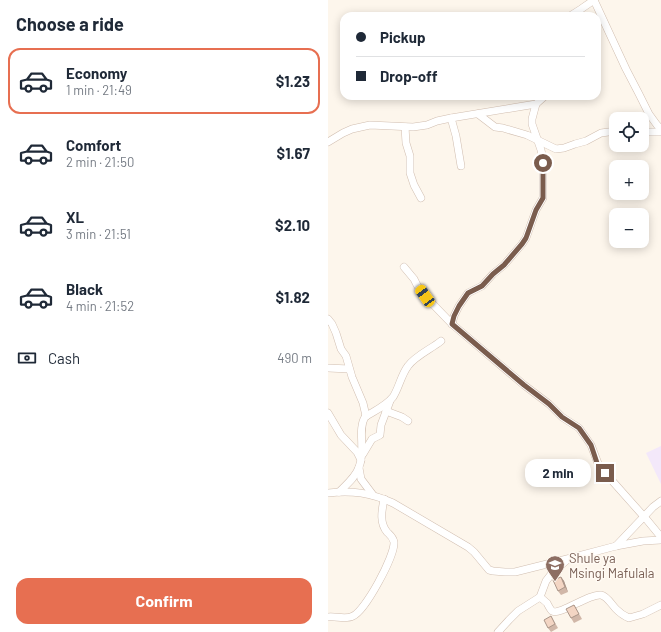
<!DOCTYPE html>
<html lang="en">
<head>
<meta charset="utf-8">
<style>
  body { margin:0; font-family:Barlow,sans-serif; background:#f2f2f3; color:#1f2937; height:100vh; display:flex; flex-direction:column; font-size:15px; white-space:nowrap }
  * { box-sizing:border-box; margin:0 }
  p { font-size:13px; color:#747a83 }
  .icon { flex:none; width:22px; height:22px; fill:none; stroke:currentColor; stroke-width:2; stroke-linecap:round; stroke-linejoin:round }
  .map { position:relative; flex:1; overflow:hidden }
  .panel { display:flex; flex-direction:column; background:#fff; width:328px }
  .panel>* { flex:none }
  .banner { position:absolute; left:12px; top:12px; width:261px; height:88px; border-radius:12px; box-shadow:0 2px 10px #0003; display:grid; align-content:center; height:88px; padding:0 16px; background:#fff }
  .buttons { position:absolute; left:281px; top:112px; display:grid; gap:8px }
  .buttons a { display:grid; place-items:center; width:40px; height:40px; border-radius:8px; background:#fff; box-shadow:0 2px 10px #0003; font-size:20px }
  .end { position:absolute; width:18px; height:18px; margin:-9px; border:5px solid #7a5c4d; background:#fff; box-shadow:0 0 0 2px #fff }
  .from { border-radius:50% }
  .bubble { position:absolute; height:28px; border-radius:12px; background:#fff; box-shadow:0 2px 10px #0003; font-size:13px; font-weight:700; line-height:28px; text-align:center }
  .car { position:absolute; width:12px; height:24px; margin:-12px -6px; border-radius:5px; box-shadow:0 0 3px 1px #0007; background:linear-gradient(#f5c518 24%,#345 0 40%,#f5c518 0 76%,#345 0 86%,#f5c518 0) }
  .banner b { display:flex; align-items:center; gap:14px; height:38px; font-size:15px }
  .banner b+b { border-top:1px solid #e0e1e3 }
  .banner i { width:10px; height:10px; background:#1f2937 }
  ul { padding:0; list-style:none }
  li { display:flex; align-items:center; gap:12px; height:66px; margin:0 8px 6px; padding:0 8px; border:2px solid transparent; border-radius:12px }
  li div { flex:1 }
  li b { display:block; font-size:15px }
  li em { font-style:normal; font-weight:700 }
  li.current { border-color:#e76f51 }
  li>.icon { width:36px; height:36px; stroke-width:1.5 }
  h2 { padding:0 16px; font-size:18px; line-height:48px }
  .pay { display:flex; align-items:center; gap:10px; height:44px; padding:0 16px; font-size:15px }
  .pay p { margin-inline-start:auto }
  .action { display:flex; gap:8px; margin-top:auto; padding:8px 16px }
  .action a { flex:1; height:46px; border-radius:12px; background:#e76f51; color:#fff; font-size:16px; font-weight:700; line-height:46px; text-align:center }
  main { display:flex; flex:1; min-height:0 }
  .map>svg:first-child { display:block }
  .education { fill:#f3e8fa }
  .lines { fill:none; stroke-linecap:round; stroke-linejoin:round }
  .minor-casing { stroke:#d1beb0; stroke-width:8 }
  .minor { stroke:#fff; stroke-width:7 }
  .wall { fill:#d1b7a8 }
  .shaded-wall { fill:#aa9588 }
  .building { fill:#f3d5c3; stroke:#aa9588 }
  .route { stroke:#7a5c4d; stroke-width:5 }
  .labels { text-anchor:middle; dominant-baseline:central; stroke-width:3; stroke-linejoin:round; paint-order:stroke }
  .education-label { font-size:13px; fill:#785e54; stroke:#fffaf3; text-anchor:start }
</style>
</head>
<body>
<main>
<section class="panel">
<h2>Choose a ride</h2>
<ul>
<li class="current"><svg class="icon" aria-label="car" viewBox="0 0 24 24"><path d="M5 17H2v-5l4-1 3-4h7l3 4 3 1v5h-3M9 17h6M6 11h13"/><circle cx="7" cy="17" r="2"/><circle cx="17" cy="17" r="2"/></svg><div><b>Economy</b><p>1 min · 21:49</p></div><em>$1.23</em></li>
<li><svg class="icon" aria-label="car" viewBox="0 0 24 24"><path d="M5 17H2v-5l4-1 3-4h7l3 4 3 1v5h-3M9 17h6M6 11h13"/><circle cx="7" cy="17" r="2"/><circle cx="17" cy="17" r="2"/></svg><div><b>Comfort</b><p>2 min · 21:50</p></div><em>$1.67</em></li>
<li><svg class="icon" aria-label="car" viewBox="0 0 24 24"><path d="M5 17H2v-5l4-1 3-4h7l3 4 3 1v5h-3M9 17h6M6 11h13"/><circle cx="7" cy="17" r="2"/><circle cx="17" cy="17" r="2"/></svg><div><b>XL</b><p>3 min · 21:51</p></div><em>$2.10</em></li>
<li><svg class="icon" aria-label="car" viewBox="0 0 24 24"><path d="M5 17H2v-5l4-1 3-4h7l3 4 3 1v5h-3M9 17h6M6 11h13"/><circle cx="7" cy="17" r="2"/><circle cx="17" cy="17" r="2"/></svg><div><b>Black</b><p>4 min · 21:52</p></div><em>$1.82</em></li>
</ul>
<div class="pay"><svg class="icon" aria-label="cash" viewBox="0 0 24 24"><path d="M3 7h18v10H3z"/><circle cx="12" cy="12" r="2"/></svg>Cash<p>490 m</p></div>
<div class="action"><a>Confirm</a></div>
</section>
<div class="map">
<svg width="333" height="632" viewBox="0 0 333 632">
  <rect width="100%" height="100%" fill="#fdf6ec"/>
  <!-- education -->
  <polygon class="education" points="333,446 333,484 318,453"/>
  <g class="lines">
    <!-- minor casing -->
    <g class="minor-casing">
      <g id="minor">
        <polyline points="266,0 298,69 311,94 321,114 329,125 333,129"/>
        <polyline points="242,16 253,9 266,0"/>
        <polyline points="150,114 167,127 175,128 199,135 228,149 236,148 247,144 258,141 273,133 288,131"/>
        <polyline points="123,118 128,136 133,166"/>
        <polyline points="77,127 78,143 82,156 82,173 86,185 93,198"/>
        <polyline points="314,132 333,132"/>
        <polyline points="0,142 15,133 24,129 42,125 85,127 99,125 109,121 123,118 208,104 217,96"/>
        <polyline points="76,267 86,279 89,285 97,296 124,324 196,385 221,404 234,417 251,428 263,445 271,466 319,520 333,537"/>
        <polyline points="0,319 4,324 8,333 13,349 18,356 24,377 35,403 38,416"/>
        <polyline points="124,324 126,316 131,306 140,293 154,286 165,274 176,265 194,244 198,238 208,210 215,198 215,159 213,150 204,124 204,119 208,104"/>
        <polyline points="0,368 21,369"/>
        <polyline points="58,411 74,417 80,421"/>
        <polyline points="0,413 13,435 29,452 33,460"/>
        <polyline points="35,454 44,439 52,435 53,425 62,401"/>
        <polyline points="31,468 33,479 45,495"/>
        <path d="M11,492C18,485 28,477 31,467C38,451 29,430 37,417C46,411 58,406 65,397C71,388 73,375 80,366C87,356 103,349 113,341"/>
        <path d="M0,493C24,490 43,493 65,503L140,547L146,552L161,570L165,571L177,572H187L239,559L288,546L315,541L333,540"/>
        <polyline points="288,546 325,507 333,501"/>
        <path d="M212,597C214,599 217,601 219,603C220,605 222,609 224,611C231,616 262,593 273,595C279,596 284,605 288,609C292,613 296,616 301,618L315,614L333,605"/>
        <path d="M0,617C8,616 18,620 25,616C37,611 67,556 66,542C65,537 62,535 59,532C51,522 54,510 56,499"/>
        <polyline points="170,632 181,620 190,611 212,597 218,581 225,572 239,560"/>
      </g>
    </g>
    <!-- minor -->
    <use href="#minor" class="minor"/>
  </g>
  <!-- wall -->
  <g class="wall">
    <polygon points="233,577 236,581 240,592 233,595 230,591"/>
    <polygon points="246,605 254,619 246,623 243,618"/>
    <polygon points="223,616 230,628 223,632 220,628"/>
  </g>
  <!-- shaded-wall -->
  <polygon class="shaded-wall" points="233,577 236,581 240,592 237,587"/>
  <!-- building -->
  <g class="building">
    <polygon points="233,577 237,587 230,591 225,580"/>
    <polygon points="246,605 251,614 243,618 238,609"/>
    <polygon points="223,616 227,624 220,628 216,620"/>
  </g>
  <g class="lines">
    <!-- route -->
    <polyline class="route" points="215,163 215,198 208,210 198,238 194,244 176,265 165,274 154,286 140,293 131,306 126,316 124,324 196,385 221,404 234,417 251,428 263,445 269,463 277,473"/>
  </g>
  <!-- icons -->
  <defs>
    <g id="school-pin" transform="scale(1)"><path d="M0 17L-7.5 6A9.5 9.5 0 1 1 7.5 6Z" fill="#8d6e63" stroke="#fffaf3"/><path d="M0-5L7-2L0 1L-7-2ZM-4 1L0 2.5L4 1V4Q0 6-4 4Z" fill="#fff"/></g>
  </defs>
  <g fill-rule="evenodd">
    <use href="#school-pin" x="227" y="565"/>
  </g>
  <g class="labels">
    <!-- education labels -->
    <g class="education-label">
      <text x="241" y="558">Shule ya<tspan x="241" dy="15">Msingi Mafulala</tspan></text>
    </g>
  </g>
</svg>
<div class="buttons">
<a><svg class="icon" aria-label="locate" viewBox="0 0 24 24"><circle cx="12" cy="12" r="6"/><path d="M12 2v4M12 18v4M2 12h4M18 12h4"/></svg></a>
<a>+</a>
<a>−</a>
</div>
<i class="end from" style="left:215px;top:163px"></i>
<i class="end" style="left:277px;top:473px"></i>
<div class="bubble" style="left:197px;top:459px;width:66px">2 min</div>
<i class="car" style="left:97px;top:296px;rotate:324deg"></i>
<div class="banner">
<b><i class="from"></i>Pickup</b>
<b><i></i>Drop-off</b>
</div>
</div>
</main>
</body>
</html>
